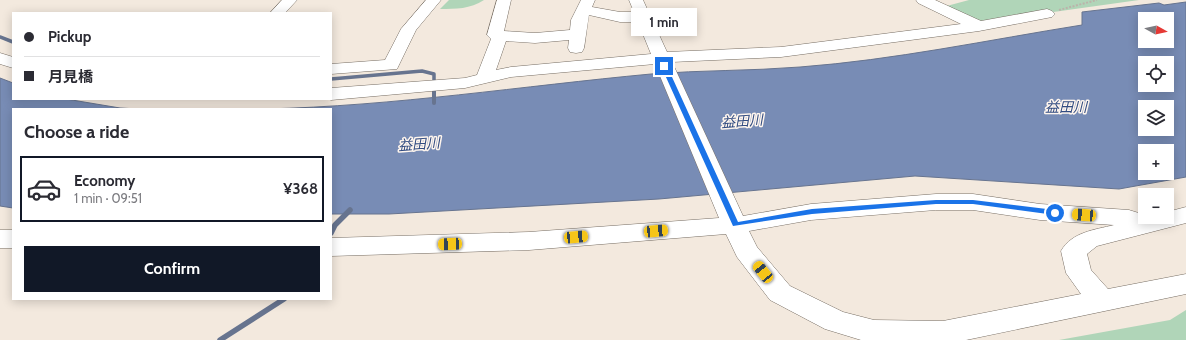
<!DOCTYPE html>
<html lang="en">
<head>
<meta charset="utf-8">
<style>
  body { margin:0; font-family:Cabin,"Noto Sans JP",sans-serif; background:#f2f2f3; color:#2b2b33; height:100vh; display:flex; flex-direction:column; font-size:15px; white-space:nowrap }
  * { box-sizing:border-box; margin:0 }
  p { font-size:13px; color:#7c7c81 }
  .icon { flex:none; width:22px; height:22px; fill:none; stroke:currentColor; stroke-width:2; stroke-linecap:round; stroke-linejoin:round }
  .map { position:relative; flex:1; overflow:hidden }
  .drawer { position:absolute; left:12px; top:108px; width:320px; height:192px; display:flex; flex-direction:column; background:#fff; border-radius:0px; box-shadow:0 2px 10px #0003 }
  .drawer>* { flex:none }
  .banner { position:absolute; left:12px; top:12px; width:320px; height:88px; border-radius:0px; box-shadow:0 2px 10px #0003; display:grid; align-content:center; height:88px; padding:0 12px; background:#fff }
  .needle { width:26px; rotate:98deg }
  .fabs { position:absolute; left:1138px; top:12px; display:grid; gap:8px }
  .fabs a { display:grid; place-items:center; width:36px; height:36px; border-radius:0px; background:#fff; box-shadow:0 2px 10px #0003; font-size:20px }
  .end { position:absolute; width:18px; height:18px; margin:-9px; border:5px solid #1a73e8; background:#fff; box-shadow:0 0 0 2px #fff }
  .from { border-radius:50% }
  .bubble { position:absolute; height:28px; border-radius:0px; background:#fff; box-shadow:0 2px 10px #0003; font-size:13px; font-weight:700; line-height:28px; text-align:center }
  .car { position:absolute; width:12px; height:24px; margin:-12px -6px; border-radius:5px; box-shadow:0 0 3px 1px #0007; background:linear-gradient(#f5c518 24%,#345 0 40%,#f5c518 0 76%,#345 0 86%,#f5c518 0) }
  .banner b { display:flex; align-items:center; gap:14px; height:38px; font-size:15px }
  .banner b+b { border-top:1px solid #e1e1e2 }
  .banner i { width:10px; height:10px; background:#2b2b33 }
  ul { padding:0; list-style:none }
  li { display:flex; align-items:center; gap:12px; height:66px; margin:0 8px 6px; padding:0 4px; border:2px solid transparent; border-radius:0px }
  li div { flex:1 }
  li b { display:block; font-size:15px }
  li em { font-style:normal; font-weight:700 }
  li.selected { border-color:#111827 }
  li>.icon { width:36px; height:36px; stroke-width:1.5 }
  h2 { padding:0 12px; font-size:18px; line-height:48px }
  .cta { display:flex; gap:8px; margin-top:auto; padding:8px 12px }
  .cta a { flex:1; height:46px; border-radius:0px; background:#111827; color:#fff; font-size:16px; font-weight:700; line-height:46px; text-align:center }
  .map>svg:first-child { display:block }
  .green { fill:#b0d5b8 }
  .water { fill:#788cb5; stroke:#67748f; fill-rule:evenodd }
  .lines { fill:none; stroke-linecap:round; stroke-linejoin:round }
  .stream-far2 { stroke:#67748f; stroke-width:3.5 }
  .stream-far1 { stroke:#67748f; stroke-width:4 }
  .stream { stroke:#67748f; stroke-width:5.5 }
  .minor-casing { stroke:#776e64; stroke-width:1 }
  .path { stroke:#bbb3aa; stroke-width:2; stroke-dasharray:2 1.5; stroke-linecap:butt }
  .minor { fill:#fff; fill-rule:evenodd }
  .route { fill:#1a73e8 }
  .labels { text-anchor:middle; dominant-baseline:central; stroke-width:3; stroke-linejoin:round; paint-order:stroke }
  .water-label { font-size:14px; font-style:italic; fill:#314b81; stroke:#fff6ee }
</style>
</head>
<body>
<div class="map">
<svg width="1186" height="340" viewBox="0 0 1186 340">
  <rect width="100%" height="100%" fill="#f3e9de"/>
  <!-- green -->
  <g class="green">
    <path d="M449,0H484C470,9 456,9 440,9Z"/>
    <polygon points="969,0 1139,0 982,22 943,7"/>
    <polygon points="1186,310 1186,340 1059,340 1170,320"/>
  </g>
  <!-- water -->
  <g class="water">
    <path d="M1186,2V177L1119,189L915,176L659,199L389,214H331V109H265C395,106 522,86 651,74C701,70 751,71 800,67C894,60 988,40 1082,25V12L1159,3L1164,5ZM1145,19H1167V41H1145ZM1145,63H1167V85H1145ZM1145,107H1167V129H1145ZM1145,151H1167V173H1145Z"/>
    <polygon points="0,78 13,83 13,99 66,99 120,108 138,109 13,109 13,208 0,206"/>
  </g>
  <g class="lines">
    <!-- stream-far2 -->
    <g class="stream-far2">
      <polyline points="0,37 13,42"/>
      <polyline points="331,79 422,71 434,74 434,88"/>
    </g>
    <!-- stream-far1 -->
    <polyline class="stream-far1" points="434,87 434,103"/>
    <!-- stream -->
    <g class="stream">
      <polyline points="331,233 335,225 350,210"/>
      <polyline points="220,340 284,299"/>
    </g>
    <!-- minor casing -->
    <g class="minor-casing">
      <g id="minor">
        <polygon points="282,0 297,0 285,13 270,13"/>
        <polygon points="426,0 441,0 416,30 397,69 331,74 331,64 385,60 401,29"/>
        <path d="M497,0H511L504,31L535,33L570,30L571,20L581,0H595L592,7L620,12H634L629,0H643L667,52L781,47L961,24L918,3L916,0H935L981,21L1047,9L1052,11L1055,14L1052,17L979,31L781,57L672,62L743,216L811,204L936,194H973L1040,204L1129,210L1145,215V217H1167V212L1186,207V223L1097,246L1087,254L1091,270L1108,289L1186,274V294L966,340H861L825,329L770,300L737,257L726,234L529,250L331,256V238L529,232L719,218L655,64L511,77L465,88L331,100L329,99H331V88L465,78L477,75L491,39L487,35ZM589,15L620,22H638L651,54L511,67L496,70L506,41L535,43L569,40L568,48L570,52L576,53L582,52L584,48ZM936,210H973L1040,220L1114,225C1094,230 1072,232 1061,251L1066,273L1081,294L943,321L874,320L843,312L790,286L757,247L749,231L811,220Z"/>
        <polygon points="0,53 13,57 13,68 0,64"/>
        <rect x="0" y="230" width="13" height="18"/>
      </g>
    </g>
    <!-- path -->
    <polyline class="path" points="1059,10 1097,0"/>
    <!-- minor -->
    <use href="#minor" class="minor"/>
  </g>
  <!-- route -->
  <polygon class="route" points="664,64 667,66 738,222 812,209 936,200 973,200 1055,210 1058,213 1055,215 973,204 936,204 812,214 733,226 661,66"/>
  <g class="labels">
    <!-- water labels -->
    <g class="water-label">
      <text x="1066" y="107">益田川</text>
      <text transform="translate(742 121) rotate(-4)">益田川</text>
      <text transform="translate(419 144) rotate(-4)">益田川</text>
    </g>
  </g>
</svg>
<div class="fabs">
<a><svg class="needle" viewBox="-14 -14 28 28"><path d="M0-13l5 13h-10z" fill="#e53935"/><path d="M0 13l5-13h-10z" fill="#7c7c81"/></svg></a>
<a><svg class="icon" aria-label="locate" viewBox="0 0 24 24"><circle cx="12" cy="12" r="6"/><path d="M12 2v4M12 18v4M2 12h4M18 12h4"/></svg></a>
<a><svg class="icon" aria-label="layers" viewBox="0 0 24 24"><path d="M12 4l9 5-9 5-9-5zM3 14l9 5 9-5"/></svg></a>
<a>+</a>
<a>−</a>
</div>
<i class="end from" style="left:1055px;top:213px"></i>
<i class="end" style="left:664px;top:66px"></i>
<div class="bubble" style="left:631px;top:8px;width:66px">1 min</div>
<i class="car" style="left:1084px;top:215px;rotate:274deg"></i>
<i class="car" style="left:656px;top:231px;rotate:85deg"></i>
<i class="car" style="left:576px;top:237px;rotate:85deg"></i>
<i class="car" style="left:450px;top:244px;rotate:268deg"></i>
<i class="car" style="left:763px;top:272px;rotate:321deg"></i>
<div class="banner">
<b><i class="from"></i>Pickup</b>
<b><i></i>月見橋</b>
</div>
<section class="drawer">
<h2>Choose a ride</h2>
<ul>
<li class="selected"><svg class="icon" aria-label="car" viewBox="0 0 24 24"><path d="M5 17H2v-5l4-1 3-4h7l3 4 3 1v5h-3M9 17h6M6 11h13"/><circle cx="7" cy="17" r="2"/><circle cx="17" cy="17" r="2"/></svg><div><b>Economy</b><p>1 min · 09:51</p></div><em>¥368</em></li>
</ul>
<div class="cta"><a>Confirm</a></div>
</section>
</div>
</body>
</html>
